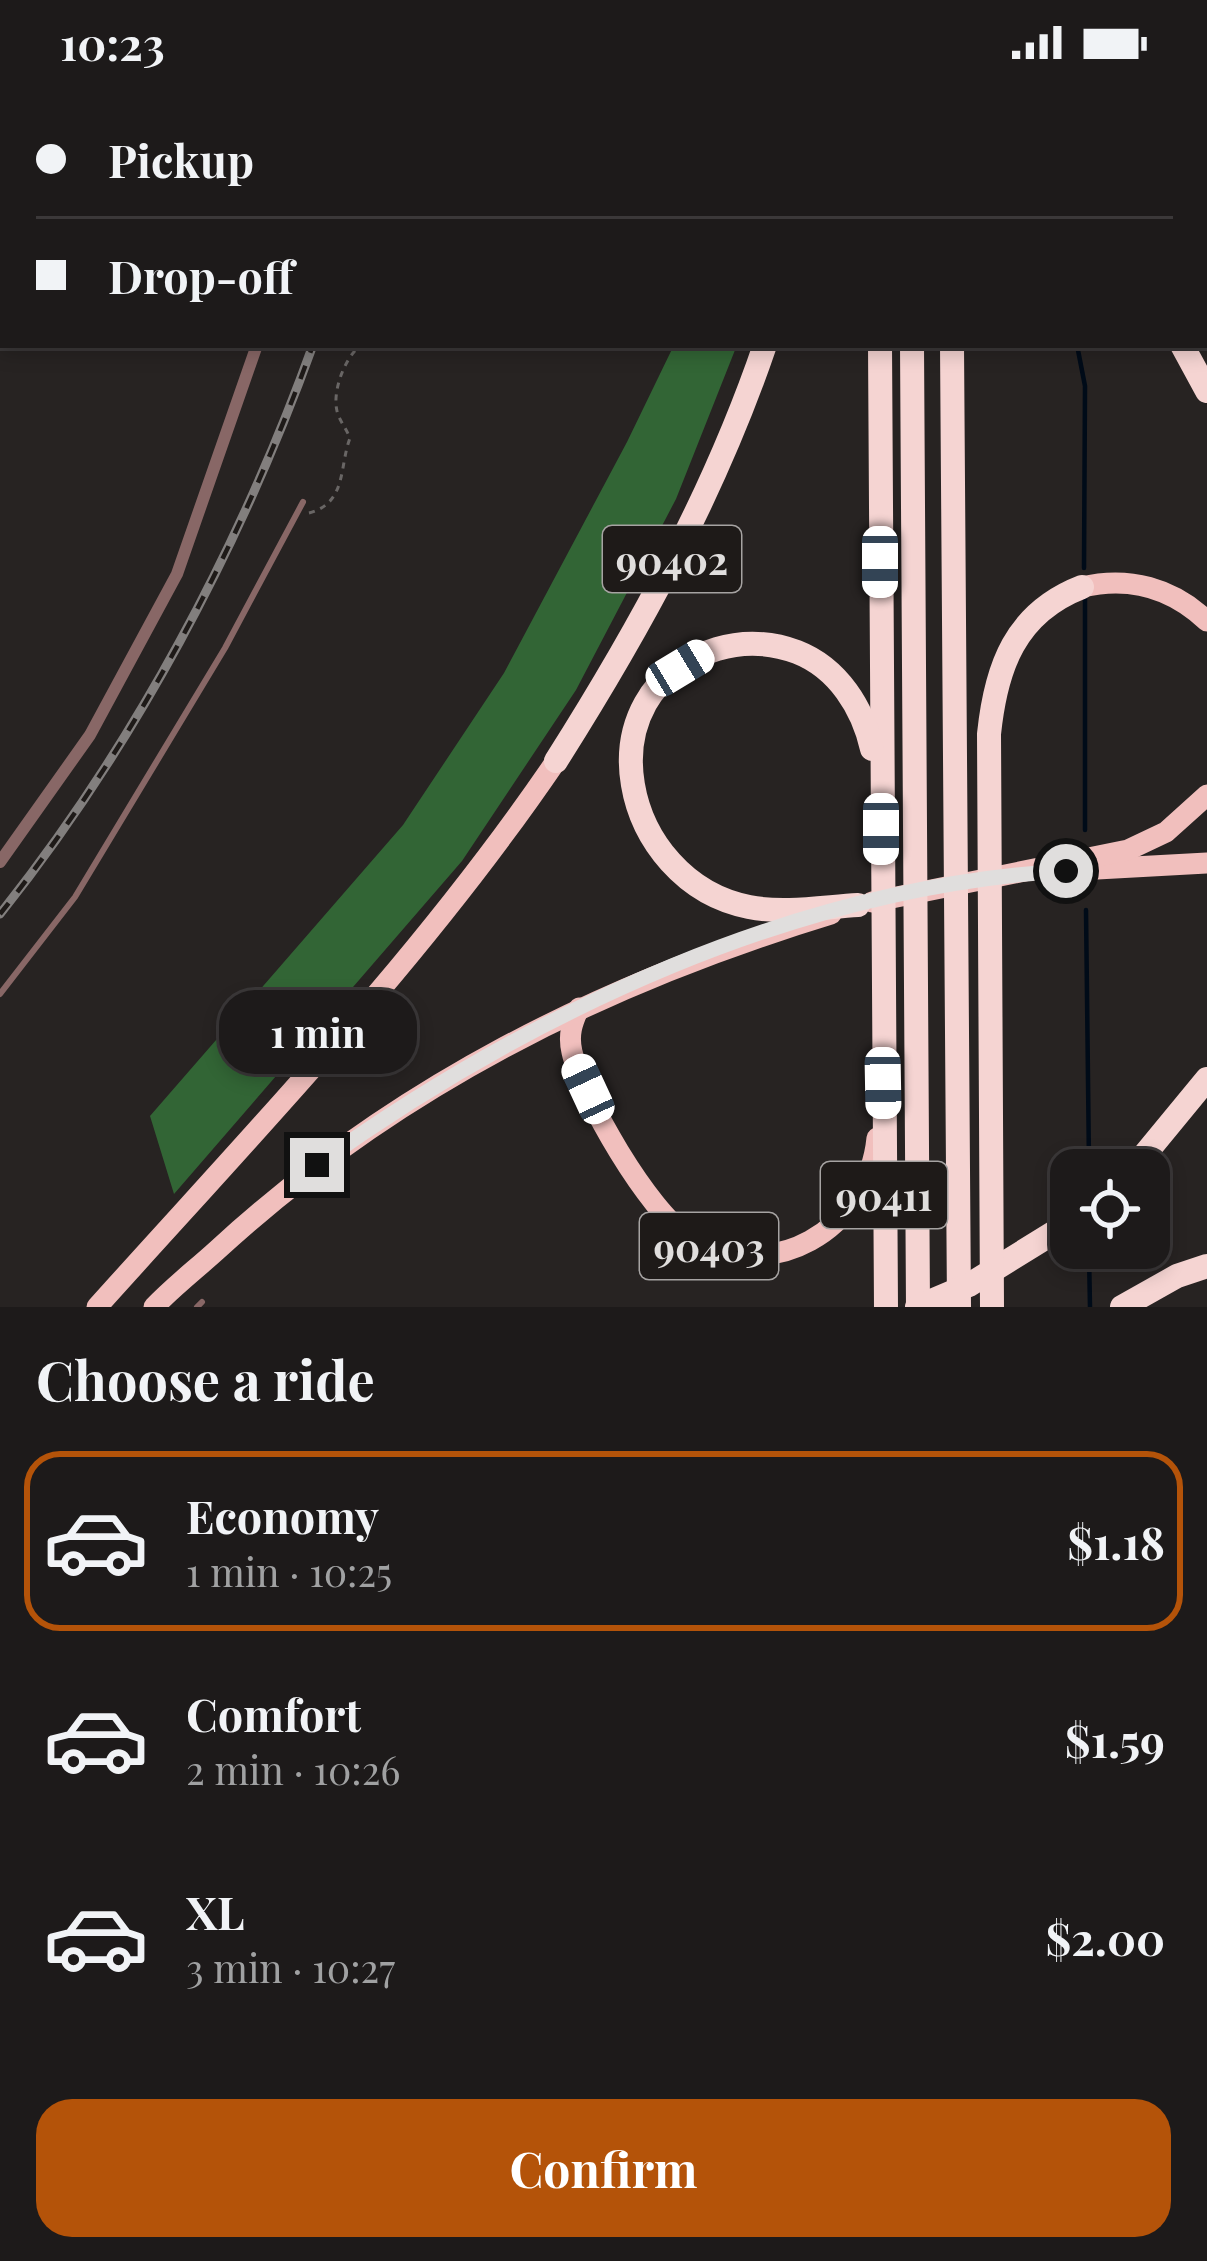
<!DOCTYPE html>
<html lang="en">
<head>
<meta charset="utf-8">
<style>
  body { margin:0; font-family:"Playfair Display",serif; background:#252323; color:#f1f3f6; height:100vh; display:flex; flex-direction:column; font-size:45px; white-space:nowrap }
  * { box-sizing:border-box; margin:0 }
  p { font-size:39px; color:#a0a1a2 }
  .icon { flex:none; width:66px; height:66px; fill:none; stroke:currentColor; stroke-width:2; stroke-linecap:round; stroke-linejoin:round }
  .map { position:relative; height:1223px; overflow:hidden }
  .sheet { display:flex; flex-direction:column; background:#1d1a1a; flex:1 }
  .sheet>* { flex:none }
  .banner { position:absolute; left:0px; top:0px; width:1209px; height:264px; box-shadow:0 6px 18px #0003,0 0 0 3px #3b3839; display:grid; align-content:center; height:264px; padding:0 36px; background:#1d1a1a }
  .buttons { position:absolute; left:1050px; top:1065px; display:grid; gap:24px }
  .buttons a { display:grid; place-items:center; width:120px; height:120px; border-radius:24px; background:#1d1a1a; box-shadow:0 6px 18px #0003,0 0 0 3px #3b3839; font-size:60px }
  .end { position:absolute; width:54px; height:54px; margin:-27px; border:15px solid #e0dedd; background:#111; box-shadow:0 0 0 6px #111 }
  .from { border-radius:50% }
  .bubble { position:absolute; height:84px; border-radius:36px; background:#1d1a1a; box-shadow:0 6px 18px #0003,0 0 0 3px #3b3839; font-size:39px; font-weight:700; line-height:84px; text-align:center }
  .car { position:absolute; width:36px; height:72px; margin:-36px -18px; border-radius:15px; box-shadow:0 0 9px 3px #0007; background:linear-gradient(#fff 24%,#345 0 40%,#fff 0 76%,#345 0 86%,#fff 0) }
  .banner b { display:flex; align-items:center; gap:42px; height:114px; font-size:45px }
  .banner b+b { border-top:3px solid #3b3839 }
  .banner i { width:30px; height:30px; background:#f1f3f6 }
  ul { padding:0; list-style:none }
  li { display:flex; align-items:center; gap:36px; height:180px; margin:0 24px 18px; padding:0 12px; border:6px solid transparent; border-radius:36px }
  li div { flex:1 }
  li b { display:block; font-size:45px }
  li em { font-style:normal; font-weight:700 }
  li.on { border-color:#b45309 }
  li>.icon { width:108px; height:108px; stroke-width:1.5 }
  h2 { padding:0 36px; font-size:54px; line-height:144px }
  .action { display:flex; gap:24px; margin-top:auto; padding:24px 36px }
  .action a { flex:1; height:138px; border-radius:36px; background:#b45309; color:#fff; font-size:48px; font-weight:700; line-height:138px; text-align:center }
  .status { display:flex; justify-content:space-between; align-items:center; height:84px; padding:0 60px; background:#1d1a1a; direction:ltr }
  .status svg { height:33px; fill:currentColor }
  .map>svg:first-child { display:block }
  .green { fill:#214022 }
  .forest { fill:#326535 }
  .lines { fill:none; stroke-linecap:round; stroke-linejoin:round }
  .stream { stroke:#000b18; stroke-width:4.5 }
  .path { stroke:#696665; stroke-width:3; stroke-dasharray:6 6; stroke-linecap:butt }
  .service { stroke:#886766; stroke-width:6 }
  .minor { stroke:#886766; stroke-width:12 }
  .trunk { stroke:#f1bfbd; stroke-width:21 }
  .motorway { stroke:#f5d4d2; stroke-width:24 }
  .rail-casing { stroke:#827f7e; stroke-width:9 }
  .rail { stroke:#1e1a18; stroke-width:4.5; stroke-dasharray:14; stroke-linecap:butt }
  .route { stroke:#e0dedd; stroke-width:15 }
  .labels { text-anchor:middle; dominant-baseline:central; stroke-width:12; stroke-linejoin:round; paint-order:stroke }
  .shield { fill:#1e1a18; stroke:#a6a3a2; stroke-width:3 }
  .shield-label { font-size:39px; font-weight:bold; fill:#e0dedd }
</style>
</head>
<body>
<div class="status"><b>10:23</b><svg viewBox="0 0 49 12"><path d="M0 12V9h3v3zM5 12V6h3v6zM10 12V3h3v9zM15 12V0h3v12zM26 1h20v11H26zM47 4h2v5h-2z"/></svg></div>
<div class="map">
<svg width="1207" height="1223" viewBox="0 0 1207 1223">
  <rect width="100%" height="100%" fill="#272322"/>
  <!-- green -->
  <polygon class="green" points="0,0 259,0 3,3 3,65"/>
  <!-- forest -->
  <polygon class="forest" points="674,261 737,261 676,415 576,606 462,777 174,1110 150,1032 403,741 504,589 627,358"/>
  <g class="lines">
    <!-- stream -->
    <g class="stream">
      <polyline points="1163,0 1164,3"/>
      <polyline points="1090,3 1093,0"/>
      <polyline points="1206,83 1207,85"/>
      <polyline points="1077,261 1085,302 1084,484"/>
      <polyline points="1085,746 1085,510"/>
      <polyline points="1086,826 1089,1079"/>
      <polyline points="1089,1170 1090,1223"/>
    </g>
    <!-- path -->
    <g class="path">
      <polyline points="460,3 462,0"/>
      <path d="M309,429C347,419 339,383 350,354C346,344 339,336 337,327C332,307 345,273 361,261"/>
    </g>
    <!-- service -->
    <g class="service">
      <polyline points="0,910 75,813 225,564 303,418"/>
      <polyline points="197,1223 202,1218"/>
    </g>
    <!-- minor -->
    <g class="minor">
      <polyline points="330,3 330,0"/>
      <polyline points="0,778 90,651 177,490 257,261"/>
    </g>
    <!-- trunk -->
    <g class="trunk">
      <path d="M1082,503C1129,492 1172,504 1207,537"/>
      <polyline points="1097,785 1207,779"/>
      <polyline points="872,818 1128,766 1166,748 1207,711"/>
      <path d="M579,924C572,939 568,951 572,968C582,1013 649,1128 688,1152C771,1204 868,1145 877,1054"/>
      <path d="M97,1223C256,1046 422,874 556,677"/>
      <path d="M154,1223C173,1203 195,1186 216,1167C393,1004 601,900 831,830"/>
    </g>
    <!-- motorway -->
    <g class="motorway">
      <polyline points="911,0 911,3"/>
      <polyline points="950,0 950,3"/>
      <polyline points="1051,0 1052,3"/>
      <polyline points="839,3 840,0"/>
      <polyline points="881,3 881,0"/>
      <polyline points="880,261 886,1223"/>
      <polyline points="912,261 918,1223"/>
      <polyline points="952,261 959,1223"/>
      <polyline points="1182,261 1207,307"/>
      <path d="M556,677C639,546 715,408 765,261"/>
      <path d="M858,821C823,823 784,830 749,823C621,798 578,607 717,565C744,557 770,558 797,568C838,584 863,624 872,665"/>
      <polyline points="1132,1086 1207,995"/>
      <polyline points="917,1223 969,1201 1071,1138"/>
      <path d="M992,1223L989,650C996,583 1015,529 1082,503"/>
      <polyline points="1122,1223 1177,1192 1207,1182"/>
    </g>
    <!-- rail casing -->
    <g class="rail-casing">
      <g id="rail">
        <polyline points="402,3 403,0"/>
        <path d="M0,830C134,662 240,463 313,261"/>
      </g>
    </g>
    <!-- rail -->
    <use href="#rail" class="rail"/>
  </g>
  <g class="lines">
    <!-- route -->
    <path class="route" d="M317,1081C532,927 799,802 1066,787"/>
  </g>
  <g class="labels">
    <!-- shield labels -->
    <g class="shield">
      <rect x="603" y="442" width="138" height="66" rx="9"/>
      <rect x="821" y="1078" width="126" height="66" rx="9"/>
      <rect x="640" y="1129" width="138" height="66" rx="9"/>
    </g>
    <g class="shield-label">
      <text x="672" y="475">90402</text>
      <text x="884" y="1111">90411</text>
      <text x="709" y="1162">90403</text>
    </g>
  </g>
</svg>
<div class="buttons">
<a><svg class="icon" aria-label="locate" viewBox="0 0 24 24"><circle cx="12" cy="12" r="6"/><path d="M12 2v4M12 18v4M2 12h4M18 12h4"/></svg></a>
</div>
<i class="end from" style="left:1066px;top:787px"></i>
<i class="end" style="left:317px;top:1081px"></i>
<div class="bubble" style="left:219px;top:906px;width:198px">1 min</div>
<i class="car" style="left:880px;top:478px;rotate:180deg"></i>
<i class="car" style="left:680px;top:584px;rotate:59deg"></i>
<i class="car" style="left:881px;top:745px;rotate:180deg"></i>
<i class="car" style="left:883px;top:999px;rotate:179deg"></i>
<i class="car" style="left:588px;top:1005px;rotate:335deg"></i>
<div class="banner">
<b><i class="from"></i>Pickup</b>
<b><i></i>Drop-off</b>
</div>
</div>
<section class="sheet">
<h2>Choose a ride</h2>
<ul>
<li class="on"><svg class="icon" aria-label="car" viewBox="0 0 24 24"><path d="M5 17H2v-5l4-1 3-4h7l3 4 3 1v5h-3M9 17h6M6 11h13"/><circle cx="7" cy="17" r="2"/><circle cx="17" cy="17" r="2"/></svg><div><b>Economy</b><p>1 min · 10:25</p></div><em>$1.18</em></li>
<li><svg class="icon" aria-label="car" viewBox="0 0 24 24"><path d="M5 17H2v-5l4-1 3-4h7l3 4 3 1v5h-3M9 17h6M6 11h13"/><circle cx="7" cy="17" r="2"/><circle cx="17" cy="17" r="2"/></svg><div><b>Comfort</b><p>2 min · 10:26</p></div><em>$1.59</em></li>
<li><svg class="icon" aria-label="car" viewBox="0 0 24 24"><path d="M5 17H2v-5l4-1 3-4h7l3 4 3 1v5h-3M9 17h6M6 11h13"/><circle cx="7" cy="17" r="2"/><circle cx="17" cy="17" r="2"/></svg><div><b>XL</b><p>3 min · 10:27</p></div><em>$2.00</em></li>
</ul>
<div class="action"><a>Confirm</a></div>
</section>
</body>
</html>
